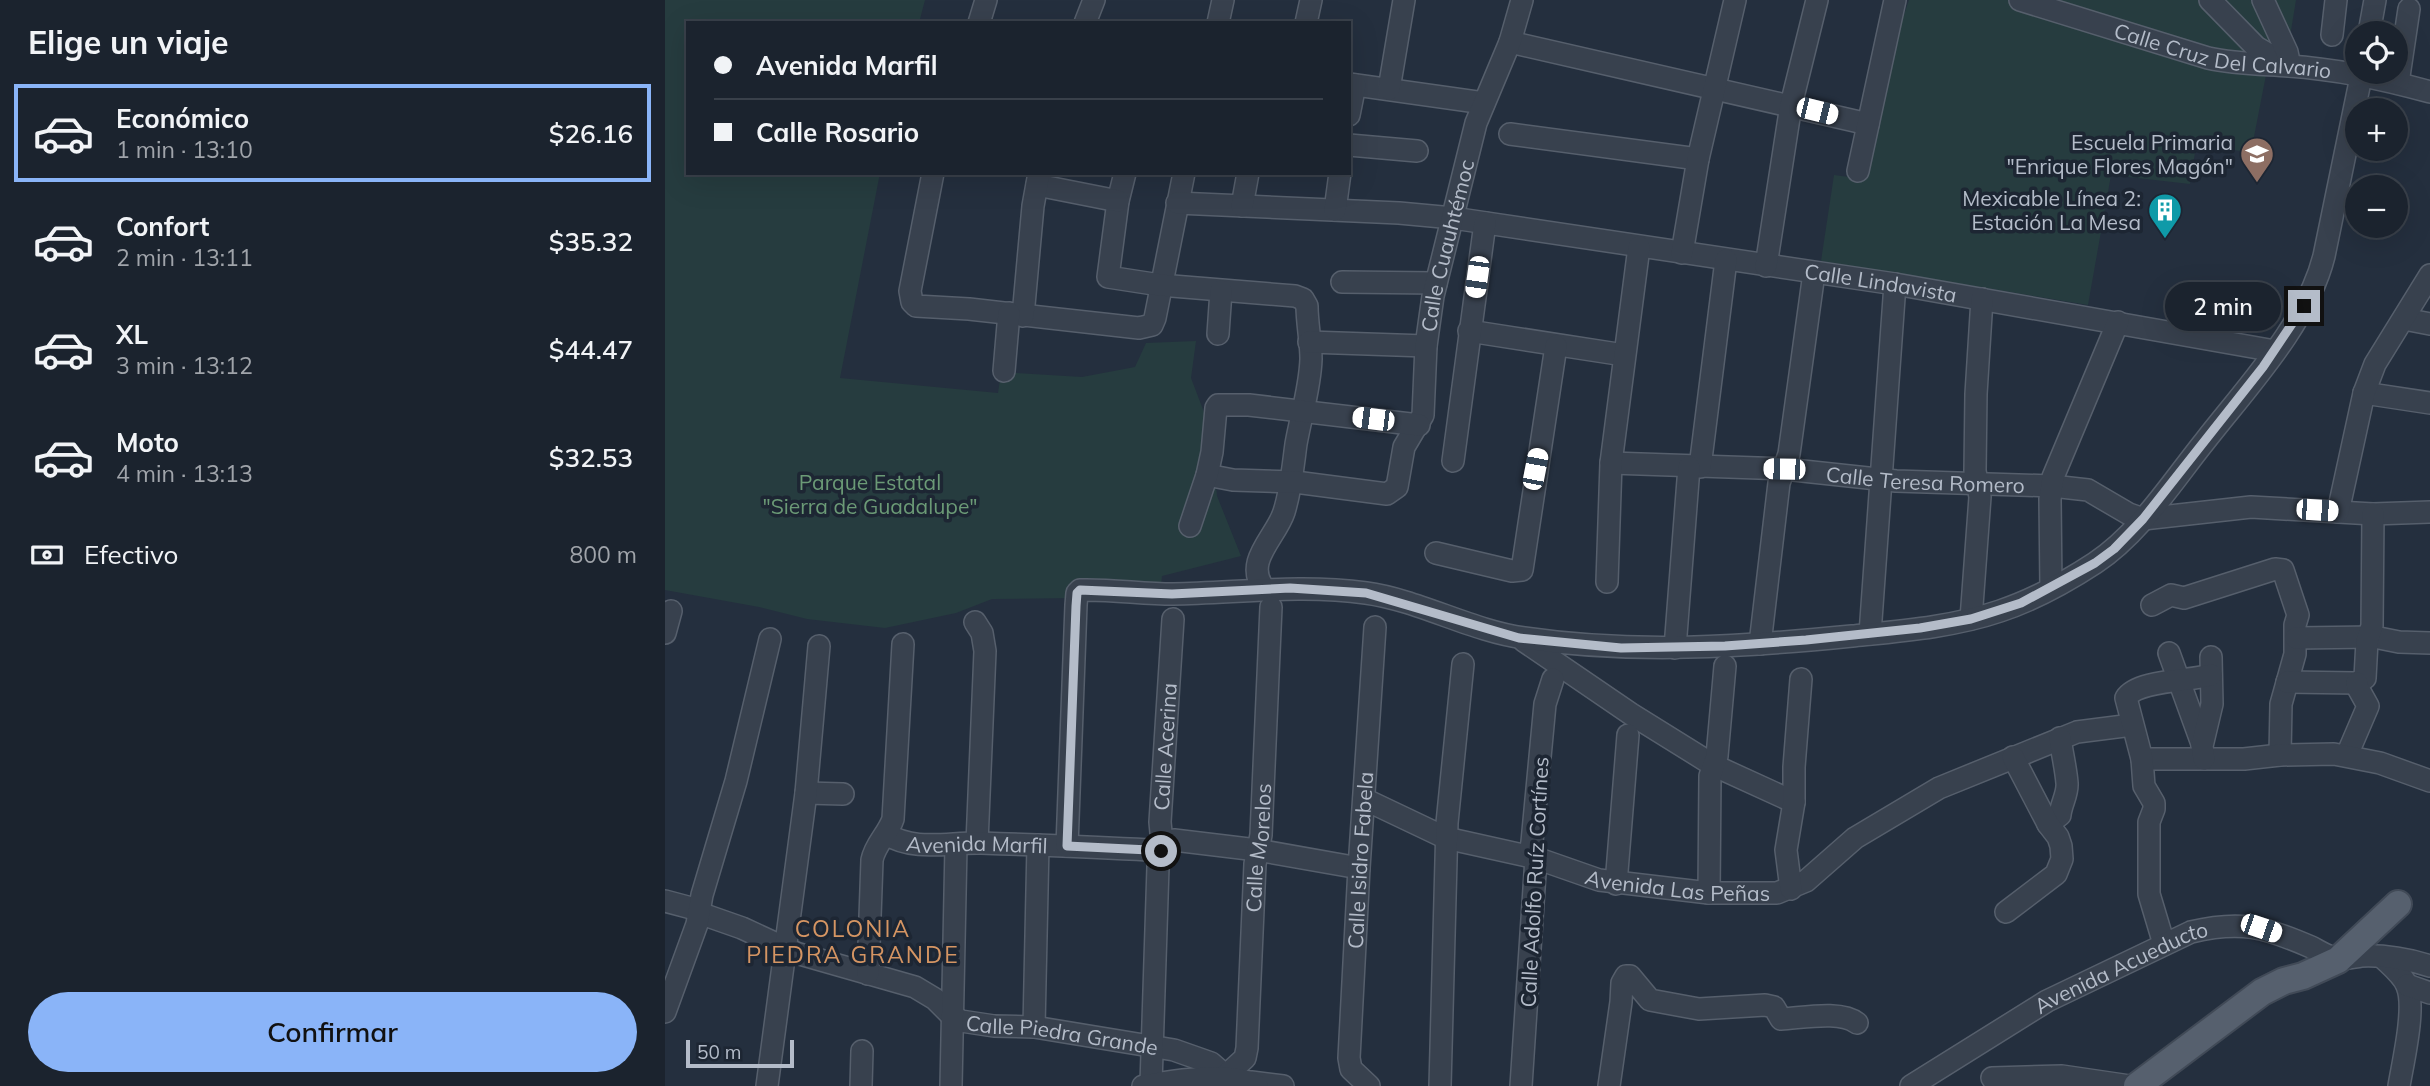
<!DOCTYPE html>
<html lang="es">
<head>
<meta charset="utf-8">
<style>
  body { margin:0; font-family:Mulish,sans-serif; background:#282f3a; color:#f1f3f6; height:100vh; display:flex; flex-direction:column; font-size:26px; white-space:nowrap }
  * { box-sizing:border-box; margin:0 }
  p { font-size:23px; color:#a0a4aa }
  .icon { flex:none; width:38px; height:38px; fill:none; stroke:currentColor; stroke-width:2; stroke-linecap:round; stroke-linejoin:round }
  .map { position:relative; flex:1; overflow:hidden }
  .side { display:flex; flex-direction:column; background:#1b232e; width:665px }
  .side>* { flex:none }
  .guide { position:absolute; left:21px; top:21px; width:665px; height:154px; border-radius:0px; box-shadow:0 7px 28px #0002,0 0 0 2px #39404a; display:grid; align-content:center; height:154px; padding:0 28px; background:#1b232e }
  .fabs { position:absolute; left:1680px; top:21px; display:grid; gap:14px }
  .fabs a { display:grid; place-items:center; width:63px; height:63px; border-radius:50%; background:#1b232e; box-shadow:0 7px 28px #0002,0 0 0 2px #39404a; font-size:35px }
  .scale { position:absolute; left:21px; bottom:18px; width:108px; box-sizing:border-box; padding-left:7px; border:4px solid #b4bcc9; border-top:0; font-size:19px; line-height:24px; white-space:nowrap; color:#b4bcc9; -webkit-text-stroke:5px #1d2633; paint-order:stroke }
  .end { position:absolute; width:32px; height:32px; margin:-16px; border:9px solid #b4bcc9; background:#111; box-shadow:0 0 0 4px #111 }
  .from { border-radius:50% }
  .bubble { position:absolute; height:49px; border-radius:24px; background:#1b232e; box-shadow:0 7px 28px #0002,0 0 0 2px #39404a; font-size:23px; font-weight:600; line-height:49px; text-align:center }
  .car { position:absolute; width:21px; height:42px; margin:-21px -10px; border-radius:9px; box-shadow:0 0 5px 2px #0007; background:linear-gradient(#fff 24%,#345 0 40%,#fff 0 76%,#345 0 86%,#fff 0) }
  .guide b { display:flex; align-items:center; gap:24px; height:66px; font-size:26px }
  .guide b+b { border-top:2px solid #39404a }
  .guide i { width:18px; height:18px; background:#f1f3f6 }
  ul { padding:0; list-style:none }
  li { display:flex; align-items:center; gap:21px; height:98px; margin:0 14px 10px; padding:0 14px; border:4px solid transparent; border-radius:0px }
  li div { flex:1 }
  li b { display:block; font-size:26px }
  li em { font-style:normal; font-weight:600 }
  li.selected { border-color:#8ab4f8 }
  li>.icon { width:63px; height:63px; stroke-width:1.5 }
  h2 { padding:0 28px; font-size:32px; line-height:84px }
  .pay { display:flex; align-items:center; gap:18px; height:77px; padding:0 28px; font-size:26px }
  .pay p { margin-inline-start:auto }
  .primary-button { display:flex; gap:14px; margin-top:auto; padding:14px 28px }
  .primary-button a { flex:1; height:80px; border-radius:42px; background:#8ab4f8; color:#111; font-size:28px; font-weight:600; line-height:80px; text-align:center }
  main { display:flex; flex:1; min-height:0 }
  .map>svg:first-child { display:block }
  .green { fill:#263c3f }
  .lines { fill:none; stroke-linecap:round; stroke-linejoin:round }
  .minor-casing { stroke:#565f6c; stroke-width:24 }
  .major-casing { stroke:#414a57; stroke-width:30 }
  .minor { stroke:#38414e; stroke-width:21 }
  .major { stroke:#56606e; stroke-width:26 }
  .route { stroke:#b4bcc9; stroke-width:9 }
  .labels { text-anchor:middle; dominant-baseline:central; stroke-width:7; stroke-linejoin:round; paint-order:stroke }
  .street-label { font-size:21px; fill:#b4bcc9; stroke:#1d2633 }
  .poi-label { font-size:21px; fill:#b4bcc9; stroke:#1d2633; text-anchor:end }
  .park-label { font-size:21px; fill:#6b9a76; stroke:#1d2633 }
  .neighbourhood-label { font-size:23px; letter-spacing:2px; fill:#d59563; stroke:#1d2633 }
</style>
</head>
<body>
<main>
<section class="side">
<h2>Elige un viaje</h2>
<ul>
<li class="selected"><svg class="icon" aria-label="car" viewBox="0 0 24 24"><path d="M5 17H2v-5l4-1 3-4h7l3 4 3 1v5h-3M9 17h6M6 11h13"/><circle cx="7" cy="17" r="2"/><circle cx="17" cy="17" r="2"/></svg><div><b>Económico</b><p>1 min · 13:10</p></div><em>$26.16</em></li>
<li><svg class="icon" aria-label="car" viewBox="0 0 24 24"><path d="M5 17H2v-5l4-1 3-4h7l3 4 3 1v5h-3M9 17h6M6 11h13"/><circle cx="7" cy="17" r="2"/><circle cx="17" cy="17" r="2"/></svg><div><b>Confort</b><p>2 min · 13:11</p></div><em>$35.32</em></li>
<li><svg class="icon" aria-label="car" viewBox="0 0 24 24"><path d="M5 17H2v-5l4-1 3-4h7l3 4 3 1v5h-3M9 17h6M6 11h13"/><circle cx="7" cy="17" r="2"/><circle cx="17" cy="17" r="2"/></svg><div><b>XL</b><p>3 min · 13:12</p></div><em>$44.47</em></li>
<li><svg class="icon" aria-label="car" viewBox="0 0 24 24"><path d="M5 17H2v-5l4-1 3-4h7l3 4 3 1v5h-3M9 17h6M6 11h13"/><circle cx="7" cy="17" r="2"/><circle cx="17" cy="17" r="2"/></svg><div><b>Moto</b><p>4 min · 13:13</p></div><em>$32.53</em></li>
</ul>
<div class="pay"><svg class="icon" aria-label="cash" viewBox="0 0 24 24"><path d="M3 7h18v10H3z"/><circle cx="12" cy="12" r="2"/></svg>Efectivo<p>800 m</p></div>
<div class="primary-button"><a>Confirmar</a></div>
</section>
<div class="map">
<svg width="1765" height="1086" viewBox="0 0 1765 1086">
  <rect width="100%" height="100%" fill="#242f3e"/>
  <!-- green -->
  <g class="green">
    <polygon points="0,0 260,0 254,23 23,23 23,173 215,173 175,378 333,393 336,372 417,377 470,367 481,343 531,341 526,378 545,428 552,496 576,556 497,576 496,585 410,598 327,599 291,613 220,628 142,619 94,607 0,590"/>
    <polygon points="1244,0 1631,0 1622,55 1601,75 1586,152 1531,146 1525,184 1446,175 1423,305 1156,261 1169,175 1192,178 1225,56"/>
  </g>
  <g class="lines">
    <!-- minor casing -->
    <g class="minor-casing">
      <g id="minor">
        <path id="s1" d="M1355,0L1543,58C1570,64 1596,64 1624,66C1669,69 1722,80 1765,92"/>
        <polyline points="1545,0 1591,47 1620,64"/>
        <polyline points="1598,0 1622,52 1625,66"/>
        <polyline points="314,23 321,0"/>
        <polyline points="420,23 429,0"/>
        <polyline points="553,23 558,0"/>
        <polyline points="641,23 646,0"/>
        <polyline points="1704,33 1710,0"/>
        <polyline points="1667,35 1671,0"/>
        <polyline points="845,42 1203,124"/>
        <polyline points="1733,83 1744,9"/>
        <polyline points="684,84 819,103"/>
        <polyline points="724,89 739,0"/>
        <polyline points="684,115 690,85"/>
        <polyline points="845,134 1033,159"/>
        <polyline points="684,145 752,151"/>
        <polyline points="1193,171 1230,0"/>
        <polyline points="268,173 245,291 247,302 251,306 304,309 474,328 487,325 490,318 519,173"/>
        <path d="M460,173L453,201L443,277L495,285L630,296L638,299L642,306C642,323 646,342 646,359C645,389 636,415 631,444C628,466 626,490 619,512C611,537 578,562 599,588"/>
        <polyline points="372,185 453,201"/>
        <path id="s2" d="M512,203L734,213L788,218L1230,284L1610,351"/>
        <polyline points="577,206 583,173"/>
        <polyline points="670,210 675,173"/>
        <polyline points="1017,253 1033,159 1070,0"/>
        <polyline points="1101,266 1126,105 1152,0"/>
        <polyline points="677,282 771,283"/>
        <polyline points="358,316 368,206 374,173"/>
        <polyline points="1739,319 1765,324"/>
        <polyline points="804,331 959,355"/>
        <polyline points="553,334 556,291"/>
        <polyline points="644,342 761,346"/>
        <polyline points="339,371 344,313"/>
        <polyline points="1699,393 1765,403"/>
        <polyline points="788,461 820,223"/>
        <path id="s3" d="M946,463L1119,469L1231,481L1387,486L1423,490L1464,514L1478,519L1586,507L1708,514L1765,512"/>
        <polyline points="1035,467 1061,260"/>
        <path id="s4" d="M542,475L568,480L630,482L722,494L732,487L739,447L758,415L761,346L768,296L811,123L845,42L857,0"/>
        <polyline points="1673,512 1699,393 1710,364 1765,275"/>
        <polyline points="525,526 542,475 547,452 551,408 553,405 584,405 754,425"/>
        <polyline points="771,553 847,571 857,570 891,346"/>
        <polyline points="942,582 946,463 974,247"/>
        <polyline points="1386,588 1385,499 1388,477 1453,322"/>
        <polyline points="1487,605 1506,595 1519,598 1610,569 1618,570 1633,615 1630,625 1630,654 1616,704 1615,755"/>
        <polyline points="1306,619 1315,497 1310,471 1311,394 1317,299"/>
        <polyline points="310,622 317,633 320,651 312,843"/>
        <polyline points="0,633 6,611"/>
        <polyline points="1205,634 1230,284"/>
        <polyline points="1631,638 1709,637 1734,642 1765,643"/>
        <polyline points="859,641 966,714 1048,765 1129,802"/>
        <polyline points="1095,644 1114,483 1124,454 1149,273"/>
        <polyline points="1010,648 1024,467"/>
        <polyline points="1504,653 1537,744"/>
        <polyline points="1622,682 1692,683"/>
        <polyline points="1692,683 1700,678 1702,641 1707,626 1708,514"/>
        <polyline points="1685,756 1685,748 1703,706 1693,688 1692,683"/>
        <polyline points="1477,759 1579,759 1615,755 1669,754 1715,763 1765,781"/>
        <polyline points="1539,759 1537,746 1547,704 1546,657"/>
        <polyline points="141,793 178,794"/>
        <path id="s5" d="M699,799L781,838L871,858L934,880L1044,893H1112L1141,881L1190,838L1274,788L1412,732L1467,725"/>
        <path d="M1383,824L1395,815C1396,804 1403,794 1402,783C1401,769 1397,753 1395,738"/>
        <path id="s6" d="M221,834C250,852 284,842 316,843C372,845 428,847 484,850C495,848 498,840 509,840L592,850L694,868"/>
        <path d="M402,846L411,605L412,593L415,590C446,589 477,594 508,594C572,593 636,584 701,593C753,600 807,631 859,638C968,654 1077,647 1187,636C1236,631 1288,627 1335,611C1368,600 1401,582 1430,563C1475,533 1507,482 1540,441C1582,387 1642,324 1659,256L1697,72"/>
        <polyline points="951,884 963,735"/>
        <polyline points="1126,889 1121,850 1129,802 1129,767 1136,679"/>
        <polyline points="1044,893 1045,776 1052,756 1060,666"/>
        <path id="s7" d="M0,901L30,909L37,914L77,928L131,953L250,987L270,999L286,1015L296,1021L329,1026L369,1027L509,1050L546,1063L554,1070L558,1086"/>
        <polyline points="1341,912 1391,874 1397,859 1396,846 1393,837 1383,824 1348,757"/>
        <path d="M1499,944L1484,894V822L1489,809V803L1479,786L1477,759L1461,698C1472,680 1526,681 1546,675"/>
        <path d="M1717,957C1725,965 1738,975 1742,986C1751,1007 1738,1062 1734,1086"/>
        <path d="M203,974L207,860C210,844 223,834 228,819L238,644"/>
        <polyline points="1742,985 1765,993"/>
        <polyline points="0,1012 32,924 37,895 71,781 105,639"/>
        <polyline points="369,1027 373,845"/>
        <polyline points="1327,1078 1397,1076 1465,1086"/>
        <path id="s8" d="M557,1079L580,1058L582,1048L590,864L596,835L606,607"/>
        <polyline points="586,1082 618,1086"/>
        <path id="s9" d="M486,1084L493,867L497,843L495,822L508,619"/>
        <polyline points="102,1086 141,793 154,646"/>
        <polyline points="196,1086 197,1051"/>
        <polyline points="286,1086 291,846"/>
        <path d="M478,1086C505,1081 569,1071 592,1086"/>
        <path id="s10" d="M704,1086L686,1069L684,1058L694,868L710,627"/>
        <polyline points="775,1086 782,823 798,664"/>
        <polyline points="856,1086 871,858 866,848 867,842 880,704 888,679"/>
        <path d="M944,1086L956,1002L957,983L961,976H965L985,1000L1034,1009L1100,1005L1109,1007L1116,1019C1137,1018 1176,1010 1192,1023"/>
        <path id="s11" d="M1246,1086L1382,1001L1526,932C1576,920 1600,927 1646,947C1654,951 1666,959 1675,959C1682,959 1689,957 1696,956C1719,955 1743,959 1765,966"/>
      </g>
    </g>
    <!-- major casing -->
    <g class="major-casing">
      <polyline id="major" points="1472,1086 1597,992 1619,981 1638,976 1673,960 1733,904"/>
    </g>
    <!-- minor -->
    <use href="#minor" class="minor"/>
    <!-- major -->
    <use href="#major" class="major"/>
  </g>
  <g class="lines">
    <!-- route -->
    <polyline class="route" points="496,851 497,843 491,849 484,850 402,846 411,606 412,593 415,590 507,594 625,588 701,593 854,638 956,648 1060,646 1141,640 1255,628 1306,619 1356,603 1430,563 1449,549 1478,519 1598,367 1639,306"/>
  </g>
  <!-- icons -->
  <defs>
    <g id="school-pin" transform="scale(1.75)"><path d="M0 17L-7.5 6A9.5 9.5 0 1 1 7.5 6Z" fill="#8d6e63" stroke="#1d2633"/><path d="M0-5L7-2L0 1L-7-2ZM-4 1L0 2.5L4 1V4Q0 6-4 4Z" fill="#fff"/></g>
    <g id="building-pin" transform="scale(1.75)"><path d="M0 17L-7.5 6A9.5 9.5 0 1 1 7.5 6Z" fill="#0f9aa8" stroke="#1d2633"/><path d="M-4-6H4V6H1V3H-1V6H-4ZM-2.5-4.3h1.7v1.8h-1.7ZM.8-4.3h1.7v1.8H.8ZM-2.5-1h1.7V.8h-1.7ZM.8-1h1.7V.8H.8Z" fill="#fff"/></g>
  </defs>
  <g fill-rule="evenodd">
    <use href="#school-pin" x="1592" y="154"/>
    <use href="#building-pin" x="1500" y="210"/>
  </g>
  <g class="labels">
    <!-- street labels -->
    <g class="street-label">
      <text stroke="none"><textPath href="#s1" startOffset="210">Calle Cruz Del Calvario</textPath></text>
      <text stroke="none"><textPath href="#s4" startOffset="443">Calle Cuauhtémoc</textPath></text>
      <text stroke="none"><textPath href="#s2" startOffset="709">Calle Lindavista</textPath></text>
      <text stroke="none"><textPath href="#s3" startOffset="315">Calle Teresa Romero</textPath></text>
      <text stroke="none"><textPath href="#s9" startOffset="338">Calle Acerina</textPath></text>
      <text stroke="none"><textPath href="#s6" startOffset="93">Avenida Marfil</textPath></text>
      <text stroke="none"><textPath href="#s8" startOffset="242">Calle Morelos</textPath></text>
      <text stroke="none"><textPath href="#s10" startOffset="234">Calle Isidro Fabela</textPath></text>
      <text transform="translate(869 882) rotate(-87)">Calle Adolfo Ruíz Cortínes</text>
      <text stroke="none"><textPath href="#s5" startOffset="329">Avenida Las Peñas</textPath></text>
      <text stroke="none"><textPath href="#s11" startOffset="242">Avenida Acueducto</textPath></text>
      <text stroke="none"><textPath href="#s7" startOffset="425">Calle Piedra Grande</textPath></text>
    </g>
    <!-- poi labels -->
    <g class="poi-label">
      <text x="1568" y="142">Escuela Primaria<tspan x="1568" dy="24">"Enrique Flores Magón"</tspan></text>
      <text x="1476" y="198">Mexicable Línea 2:<tspan x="1476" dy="24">Estación La Mesa</tspan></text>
    </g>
    <!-- park labels -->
    <g class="park-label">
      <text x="205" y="482">Parque Estatal<tspan x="205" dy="24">"Sierra de Guadalupe"</tspan></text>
    </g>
    <!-- neighbourhood labels -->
    <g class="neighbourhood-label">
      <text x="188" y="928">COLONIA<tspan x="188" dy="26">PIEDRA GRANDE</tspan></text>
    </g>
  </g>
</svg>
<div class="fabs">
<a><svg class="icon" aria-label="locate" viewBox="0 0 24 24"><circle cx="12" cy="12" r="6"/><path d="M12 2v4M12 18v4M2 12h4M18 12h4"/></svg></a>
<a>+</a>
<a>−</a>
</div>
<div class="scale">50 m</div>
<i class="end from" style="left:496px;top:851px"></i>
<i class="end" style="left:1639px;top:306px"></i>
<div class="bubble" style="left:1500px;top:282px;width:116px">2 min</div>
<i class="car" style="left:1152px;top:111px;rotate:104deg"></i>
<i class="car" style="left:812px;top:277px;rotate:188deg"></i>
<i class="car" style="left:708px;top:419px;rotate:277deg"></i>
<i class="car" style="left:870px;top:469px;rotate:11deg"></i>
<i class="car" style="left:1119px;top:469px;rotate:271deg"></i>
<i class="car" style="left:1652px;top:510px;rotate:94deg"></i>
<i class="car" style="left:1596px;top:928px;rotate:109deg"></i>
<div class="guide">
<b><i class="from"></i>Avenida Marfil</b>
<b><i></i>Calle Rosario</b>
</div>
</div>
</main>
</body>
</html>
